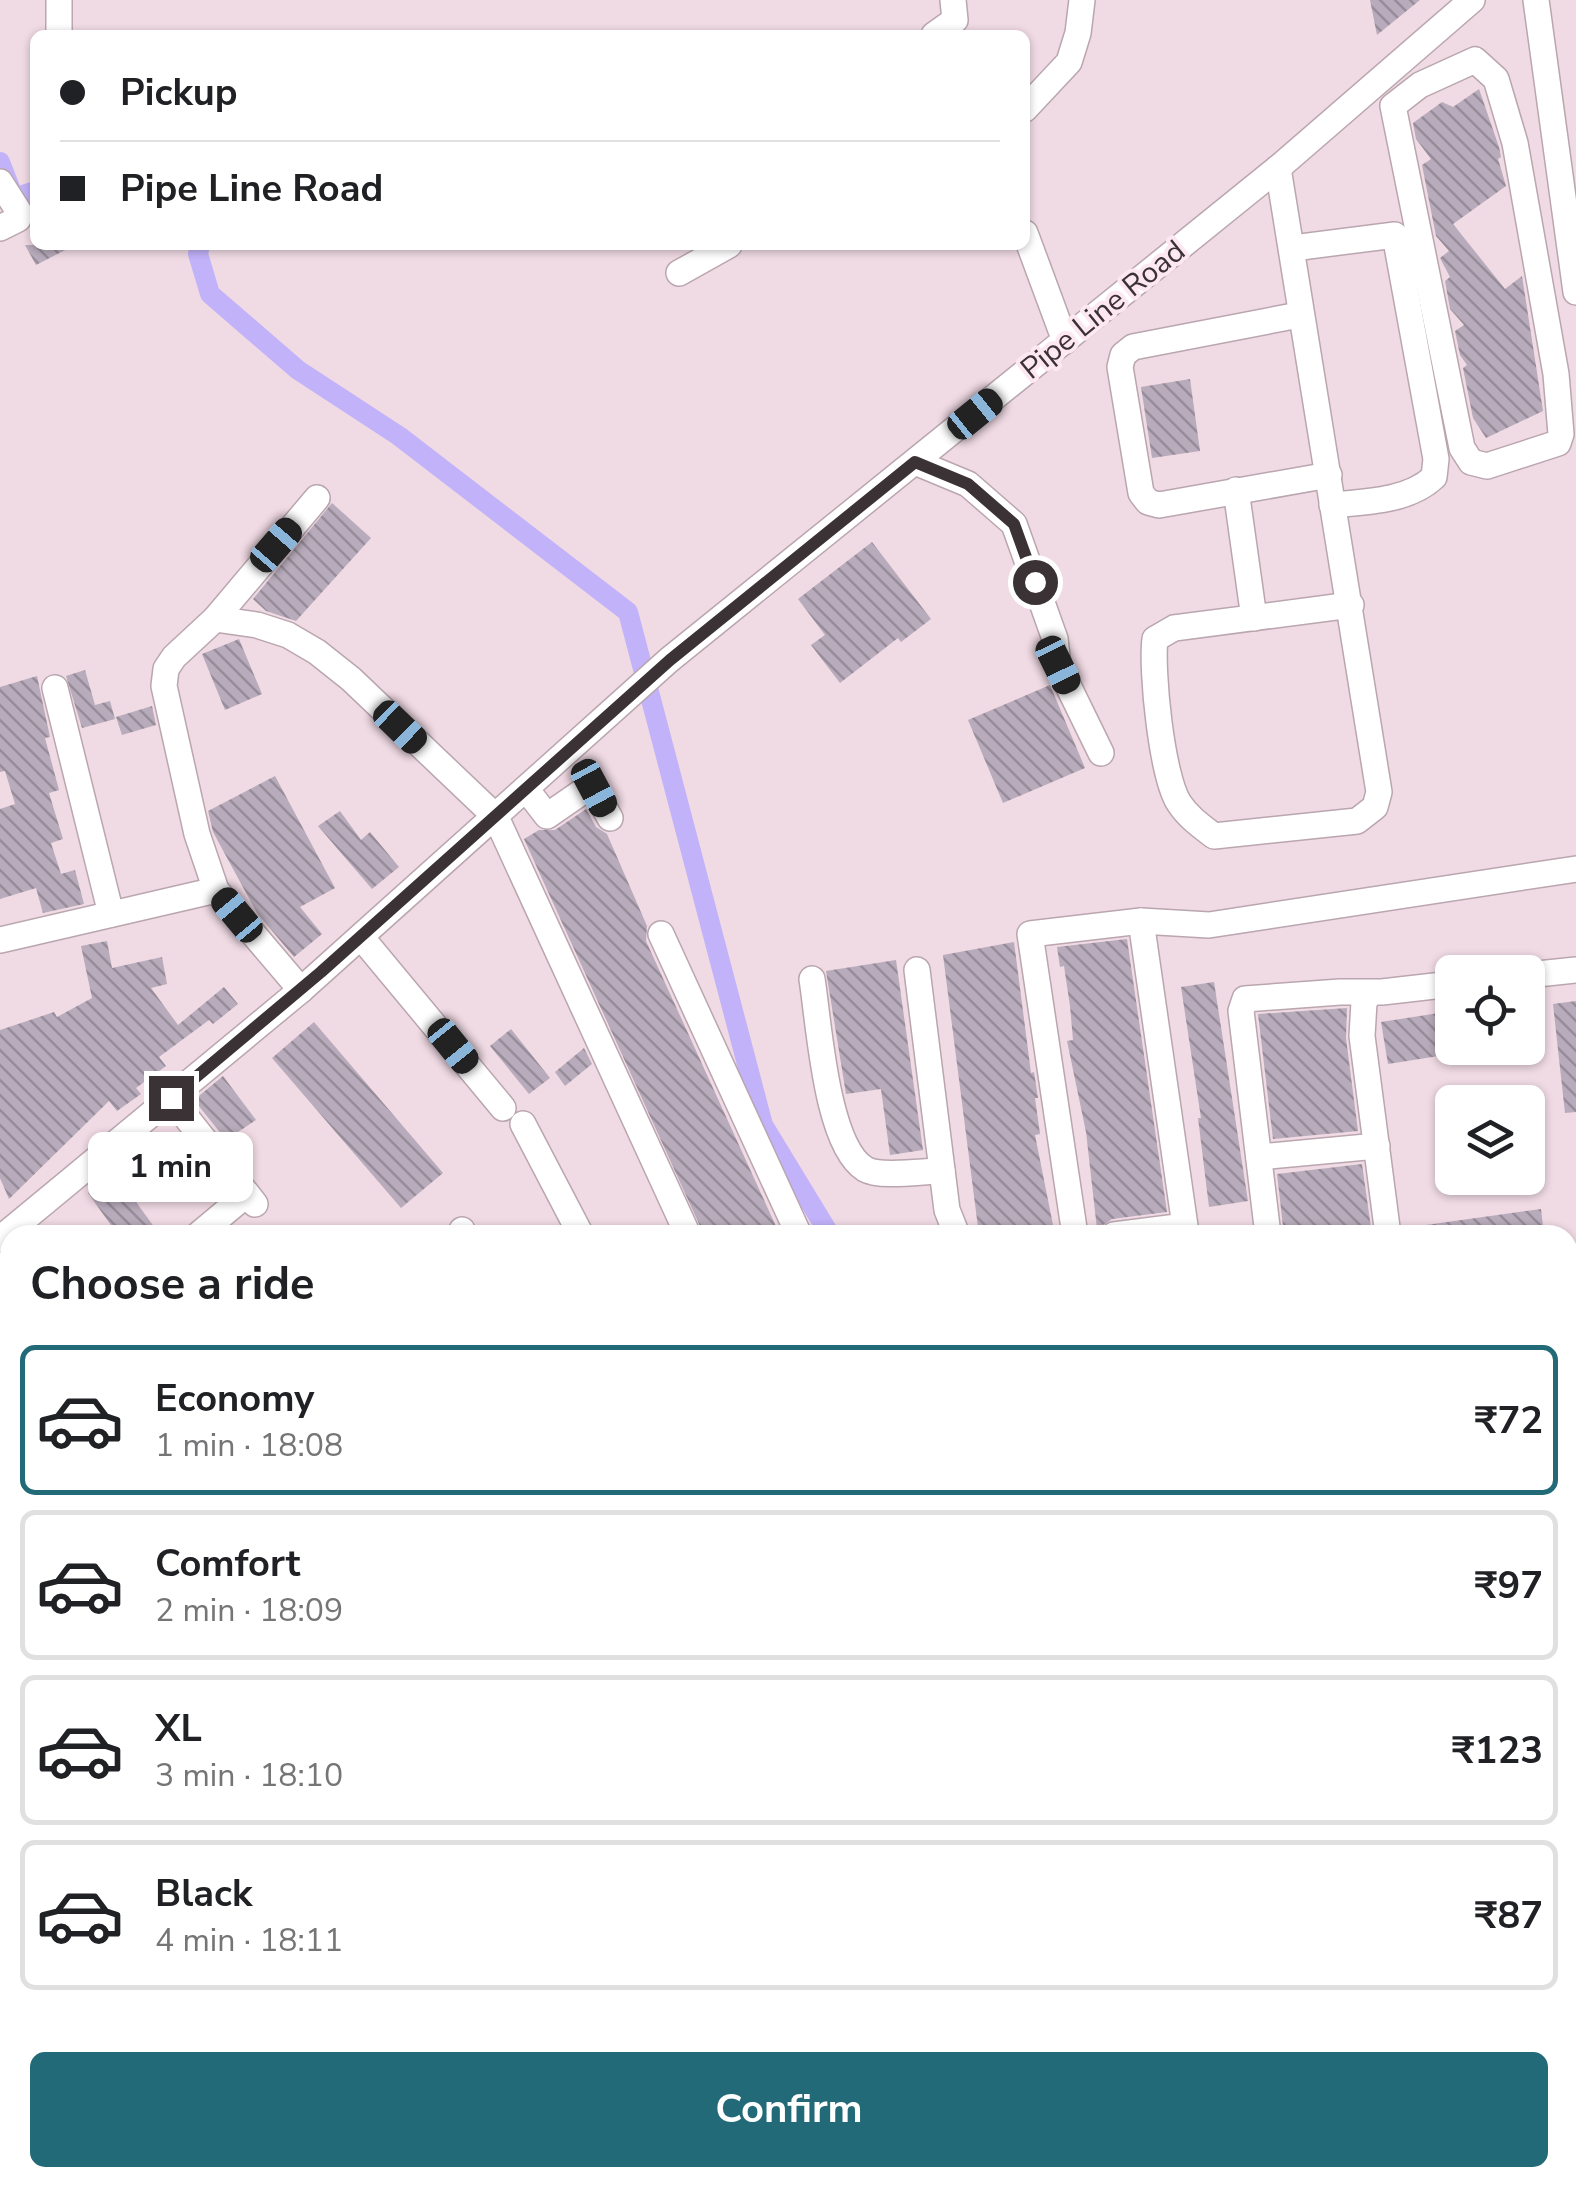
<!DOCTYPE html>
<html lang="en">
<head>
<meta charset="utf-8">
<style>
  body { margin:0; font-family:"Nunito Sans",sans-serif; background:#f6f6f6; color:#202124; height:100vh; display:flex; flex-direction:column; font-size:38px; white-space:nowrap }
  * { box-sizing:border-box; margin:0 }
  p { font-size:32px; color:#757577 }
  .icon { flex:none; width:55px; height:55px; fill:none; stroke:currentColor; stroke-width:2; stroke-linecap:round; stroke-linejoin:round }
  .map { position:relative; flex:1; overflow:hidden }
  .drawer { position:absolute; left:0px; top:1225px; width:1578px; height:962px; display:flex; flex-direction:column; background:#fff; border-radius:30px 30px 0 0; box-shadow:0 2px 8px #0004 }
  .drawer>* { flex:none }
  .guide { position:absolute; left:30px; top:30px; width:1000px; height:220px; border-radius:15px; box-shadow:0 2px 8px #0004; display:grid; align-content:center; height:220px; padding:0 30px; background:#fff }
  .fabs { position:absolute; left:1435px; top:955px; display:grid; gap:20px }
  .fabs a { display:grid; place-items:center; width:110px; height:110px; border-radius:15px; background:#fff; box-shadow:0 2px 8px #0004; font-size:50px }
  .end { position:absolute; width:45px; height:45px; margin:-22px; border:12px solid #3b3236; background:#fff; box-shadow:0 0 0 5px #fff }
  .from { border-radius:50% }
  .bubble { position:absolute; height:70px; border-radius:15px; background:#fff; box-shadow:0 2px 8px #0004; font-size:32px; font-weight:700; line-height:70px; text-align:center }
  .car { position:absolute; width:30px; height:60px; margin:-30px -15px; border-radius:12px; box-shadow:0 0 8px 2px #0007; background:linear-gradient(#222 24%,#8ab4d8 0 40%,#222 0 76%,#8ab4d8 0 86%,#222 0) }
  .guide b { display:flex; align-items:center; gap:35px; height:95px; font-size:38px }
  .guide b+b { border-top:2px solid #e0e0e0 }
  .guide i { width:25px; height:25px; background:#202124 }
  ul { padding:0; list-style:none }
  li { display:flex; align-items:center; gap:30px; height:150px; margin:0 20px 15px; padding:0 10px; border:5px solid #e0e0e0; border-radius:15px }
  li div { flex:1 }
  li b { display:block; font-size:38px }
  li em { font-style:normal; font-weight:700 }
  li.active { border-color:#226a77 }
  li>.icon { width:90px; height:90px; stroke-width:1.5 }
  h2 { padding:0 30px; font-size:45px; line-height:120px }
  .primary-button { display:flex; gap:20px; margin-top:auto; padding:20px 30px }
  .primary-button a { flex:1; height:115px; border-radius:15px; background:#226a77; color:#fff; font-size:40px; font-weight:700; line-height:115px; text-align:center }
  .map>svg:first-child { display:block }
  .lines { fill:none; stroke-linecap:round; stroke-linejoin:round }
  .canal { stroke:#c1b2f9; stroke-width:20 }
  .building { fill:url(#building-back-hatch) }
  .minor-casing { stroke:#baa6af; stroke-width:28 }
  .minor { stroke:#fff; stroke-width:25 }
  .route { stroke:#3b3236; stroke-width:12 }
  .labels { text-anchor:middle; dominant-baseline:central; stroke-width:8; stroke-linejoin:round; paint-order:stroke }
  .street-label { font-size:30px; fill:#3b3236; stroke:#fde7f1 }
</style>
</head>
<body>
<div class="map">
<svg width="1576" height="2186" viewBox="0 0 1576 2186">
  <defs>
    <pattern id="building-back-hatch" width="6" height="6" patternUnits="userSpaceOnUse" patternTransform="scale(2.5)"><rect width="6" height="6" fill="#b8abbb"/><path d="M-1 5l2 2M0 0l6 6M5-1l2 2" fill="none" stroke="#978c99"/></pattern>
  </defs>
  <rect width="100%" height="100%" fill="#f0dae4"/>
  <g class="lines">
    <!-- canal -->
    <g class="canal">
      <polyline points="0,162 14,198 35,191"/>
      <polyline points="200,245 198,254 210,294 298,370 399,436 628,612 763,1125 830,1235"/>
      <polyline points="1568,1541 1576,1545"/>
    </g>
  </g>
  <!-- building -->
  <g class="building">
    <polygon points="1370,0 1420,0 1377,35"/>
    <polygon points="1479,89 1499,147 1501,157 1498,159 1506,186 1453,224 1505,289 1522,276 1543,411 1486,438 1473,418 1463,368 1467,365 1460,355 1455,331 1464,325 1450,309 1445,281 1450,277 1440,258 1449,251 1436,236 1422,165 1431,159 1416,139 1413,123 1442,102 1453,107"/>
    <polygon points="25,245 75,245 36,265"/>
    <polygon points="1190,379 1200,451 1152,458 1141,387"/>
    <polygon points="332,503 371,538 296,621 266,611 253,599"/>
    <polygon points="872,542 931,619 901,642 898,638 840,683 811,645 825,635 798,599"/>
    <polygon points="239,639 262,694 225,710 202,654"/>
    <polygon points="85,670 95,705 110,701 115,719 82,728 66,676"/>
    <polygon points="37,676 50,737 45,738 59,790 49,793 63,839 51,843 61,874 75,870 84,904 43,913 36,888 0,899 0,809 15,804 5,771 0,772 0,687"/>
    <polygon points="1050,685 1085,768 1003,803 968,720"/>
    <polygon points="152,706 156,725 122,735 116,717"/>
    <polygon points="275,776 335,888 300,907 322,934 294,957 257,913 213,832 208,811"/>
    <polygon points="586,809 596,827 607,834 647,926 646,941 780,1235 704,1235 524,839 539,830 555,830"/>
    <polygon points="340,811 361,840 370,832 399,867 372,889 318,826"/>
    <polygon points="1127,939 1167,1212 1112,1219 1097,1229 1086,1132 1067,1041 1073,1040 1070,1006 1064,966 1060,967 1057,947"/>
    <polygon points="107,941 112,968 162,957 167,984 151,988 178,1025 224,987 238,1004 213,1024 209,1020 159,1057 166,1066 136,1088 141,1094 117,1111 109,1101 9,1199 0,1178 0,1030 54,1012 57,1017 92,998 81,946"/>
    <polygon points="1014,942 1031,1073 1034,1072 1038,1098 1035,1098 1040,1134 1035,1135 1054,1230 1025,1235 979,1235 943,955"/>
    <polygon points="896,960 923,1150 890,1155 881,1089 846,1094 826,971"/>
    <polygon points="1214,982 1248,1201 1209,1207 1198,1118 1201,1118 1181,987"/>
    <polygon points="1576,1001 1576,1112 1565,1113 1553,1004"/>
    <polygon points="1347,1008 1346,1038 1358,1131 1273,1139 1258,1014"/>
    <polygon points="1439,1013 1445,1055 1388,1064 1381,1022"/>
    <polygon points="314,1022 443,1173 401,1208 272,1058"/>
    <polygon points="511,1029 550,1078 529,1094 490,1046"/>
    <polygon points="584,1048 592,1064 565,1086 555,1072"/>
    <polygon points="223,1076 256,1120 226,1140 194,1100"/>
    <polygon points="1362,1164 1372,1235 1284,1235 1277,1174"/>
    <polygon points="115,1173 160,1235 118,1235 88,1193"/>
    <polygon points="1541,1209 1544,1235 1427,1235 1426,1225"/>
  </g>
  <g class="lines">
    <!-- minor casing -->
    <g class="minor-casing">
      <g id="minor">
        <polyline points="59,0 59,35"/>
        <polyline points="1536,0 1576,292"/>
        <polyline points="934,35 955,20 953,0"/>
        <polygon points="1475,60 1496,79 1515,143 1556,374 1561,434 1558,443 1487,466 1471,462 1462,448 1393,106 1420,85"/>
        <polyline points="1025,109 1069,62 1078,33 1082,0"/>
        <path d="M1278,168L1379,792L1375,807L1357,821L1214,836C1201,826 1188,817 1179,803C1162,777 1151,671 1155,639L1174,628L1351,605"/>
        <polyline points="0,182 19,212 18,219 0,228"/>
        <polyline points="1025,233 1065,341"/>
        <path d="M1293,248L1395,235L1436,459L1434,477C1409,501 1366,502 1332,505"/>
        <polyline points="679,273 729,245"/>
        <polyline points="1299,315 1133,347 1123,355 1120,367 1141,493 1148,502 1159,505 1329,475"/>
        <polyline points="915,462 968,484 1014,524 1055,639 1058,665 1101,753"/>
        <polyline points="1236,490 1254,618"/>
        <polyline points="215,619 257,625 288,635 317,652 351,679 496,817 688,1235"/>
        <polyline points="55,688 111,914"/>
        <polyline points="526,789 547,816 589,787 594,789 610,818"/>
        <polyline points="661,934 799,1235"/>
        <polyline points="361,937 503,1108"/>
        <polyline points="0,940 216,890"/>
        <polyline points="917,970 947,1210 957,1235"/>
        <polyline points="1528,975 1576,970"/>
        <path d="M812,979C819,1023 826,1145 865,1169C880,1178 924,1171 942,1171"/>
        <polyline points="301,990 216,890 197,834 164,686 166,669 174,657 215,619 317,498"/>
        <polyline points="1370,993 1364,1002 1362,1036 1388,1235"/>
        <polyline points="171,1098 255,1204"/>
        <polyline points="523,1124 581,1235"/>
        <polyline points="1259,1157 1377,1146"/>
        <polyline points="462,1230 464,1235"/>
        <polyline points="198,1235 247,1194"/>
        <polyline points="1075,1235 1030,934 1141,921 1209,925 1576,869"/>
        <polyline points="1114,1235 1185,1226 1141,921"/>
        <polyline points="1268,1235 1241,1011 1245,999 1340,992 1382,992 1452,984"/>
        <polyline points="0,1239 301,990 669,660 1278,168 1472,0"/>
        <polyline points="0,1352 10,1367"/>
        <polyline points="0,1437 10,1428"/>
        <polyline points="0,1583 10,1595"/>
        <polyline points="0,1744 10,1738"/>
        <polyline points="0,1812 10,1826"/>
        <polyline points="1568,1824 1576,1812"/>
        <polyline points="1568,1852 1576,1858"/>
        <polyline points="1568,1907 1576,1894"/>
        <polyline points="0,2052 10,2045"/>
        <polyline points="1568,2161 1576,2149"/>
        <polyline points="262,2178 268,2186"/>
        <polyline points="435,2178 442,2186"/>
        <polyline points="886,2178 892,2186"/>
        <polyline points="1070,2178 1077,2186"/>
        <polyline points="90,2186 102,2178"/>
        <polyline points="480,2186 491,2178"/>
        <polyline points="711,2186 722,2178"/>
        <polyline points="1284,2186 1297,2178"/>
        <polyline points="1550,2186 1556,2178"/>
      </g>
    </g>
    <!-- minor -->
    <use href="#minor" class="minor"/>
  </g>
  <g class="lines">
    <!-- route -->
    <polyline class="route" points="171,1098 321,972 670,660 915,462 968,484 1014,524 1035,582"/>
  </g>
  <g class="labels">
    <!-- street labels -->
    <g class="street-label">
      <text transform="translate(1103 310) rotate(-39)">Pipe Line Road</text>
    </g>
  </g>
</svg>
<div class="fabs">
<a><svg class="icon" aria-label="locate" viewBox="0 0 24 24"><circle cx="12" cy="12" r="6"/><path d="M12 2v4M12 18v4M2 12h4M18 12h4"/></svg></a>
<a><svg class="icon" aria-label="layers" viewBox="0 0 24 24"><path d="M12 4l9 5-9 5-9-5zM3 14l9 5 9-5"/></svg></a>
</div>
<i class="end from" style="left:1035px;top:582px"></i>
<i class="end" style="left:171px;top:1098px"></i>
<div class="bubble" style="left:88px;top:1132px;width:165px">1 min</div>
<i class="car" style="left:975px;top:414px;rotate:51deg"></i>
<i class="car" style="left:276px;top:545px;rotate:41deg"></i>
<i class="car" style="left:1058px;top:665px;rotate:154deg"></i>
<i class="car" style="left:400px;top:727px;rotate:134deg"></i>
<i class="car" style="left:594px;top:788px;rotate:152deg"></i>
<i class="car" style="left:237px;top:915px;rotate:320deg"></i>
<i class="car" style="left:453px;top:1046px;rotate:141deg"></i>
<div class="guide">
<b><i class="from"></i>Pickup</b>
<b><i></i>Pipe Line Road</b>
</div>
<section class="drawer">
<h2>Choose a ride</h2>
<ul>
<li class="active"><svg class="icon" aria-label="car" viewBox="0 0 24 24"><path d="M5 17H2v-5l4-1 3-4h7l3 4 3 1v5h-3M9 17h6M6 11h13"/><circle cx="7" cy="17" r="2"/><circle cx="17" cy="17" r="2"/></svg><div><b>Economy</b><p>1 min · 18:08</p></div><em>₹72</em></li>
<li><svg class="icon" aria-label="car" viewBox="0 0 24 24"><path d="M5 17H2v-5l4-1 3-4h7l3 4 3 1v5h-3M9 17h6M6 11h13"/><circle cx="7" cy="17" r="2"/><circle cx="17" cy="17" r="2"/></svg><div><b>Comfort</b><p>2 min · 18:09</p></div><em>₹97</em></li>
<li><svg class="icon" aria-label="car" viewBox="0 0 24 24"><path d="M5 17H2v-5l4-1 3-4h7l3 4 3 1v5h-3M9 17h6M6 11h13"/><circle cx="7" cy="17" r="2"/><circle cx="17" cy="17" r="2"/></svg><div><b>XL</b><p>3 min · 18:10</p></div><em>₹123</em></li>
<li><svg class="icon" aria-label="car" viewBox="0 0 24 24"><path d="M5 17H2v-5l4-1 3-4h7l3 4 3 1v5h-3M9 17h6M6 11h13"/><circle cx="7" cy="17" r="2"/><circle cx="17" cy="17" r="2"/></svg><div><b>Black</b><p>4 min · 18:11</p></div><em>₹87</em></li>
</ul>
<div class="primary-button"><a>Confirm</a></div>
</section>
</div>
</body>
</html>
